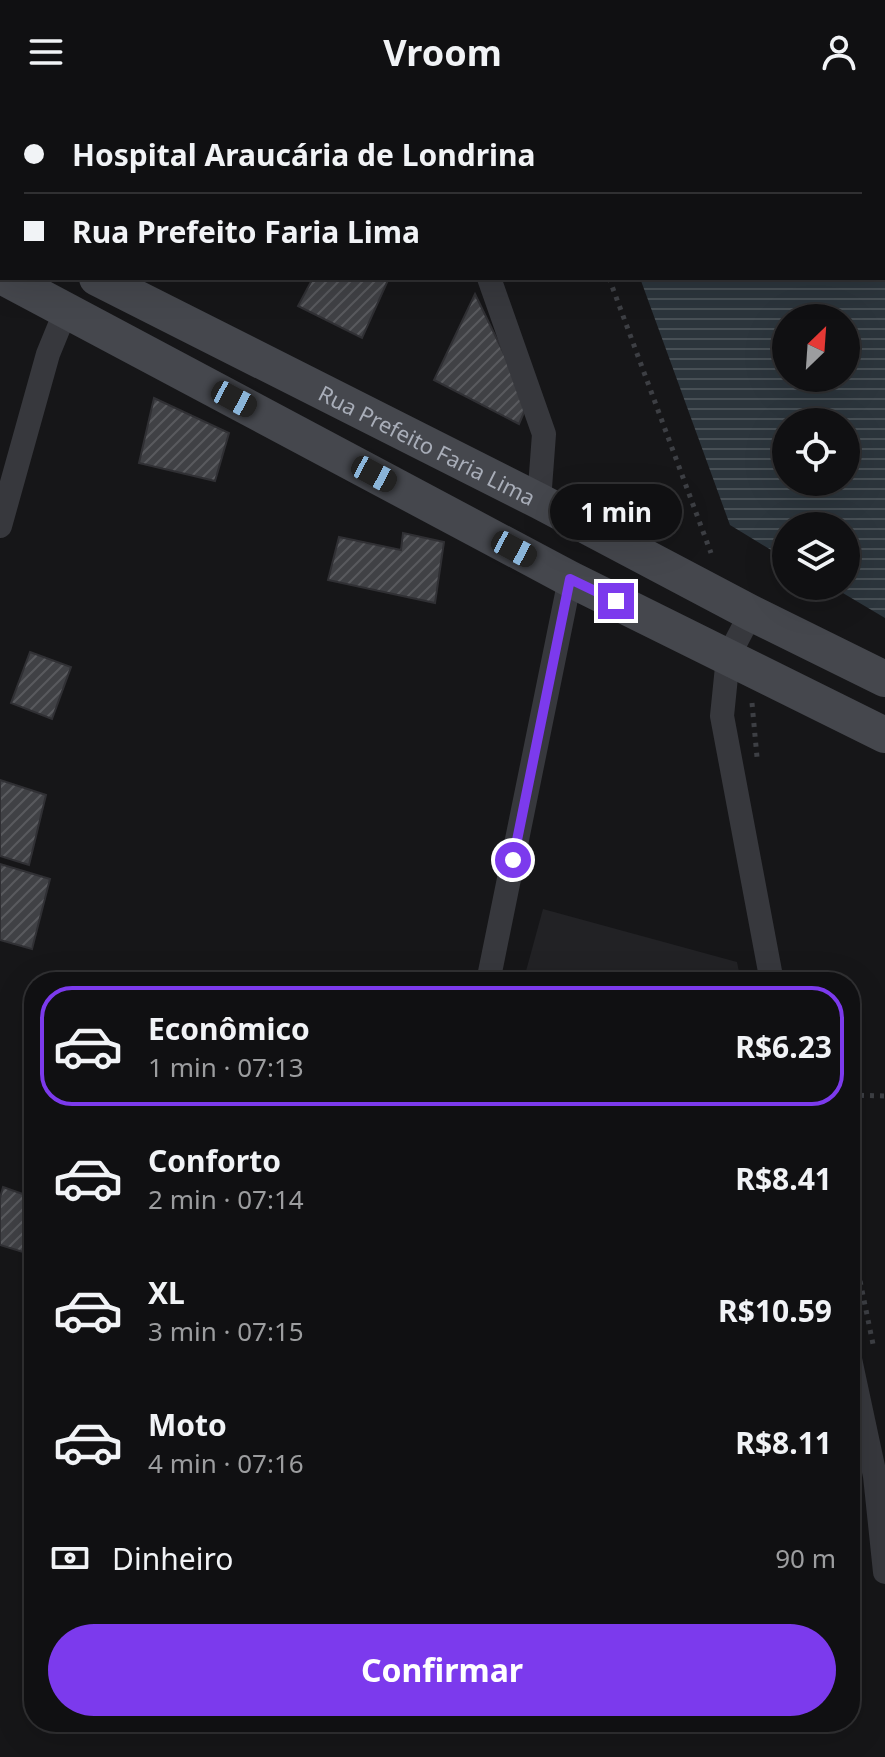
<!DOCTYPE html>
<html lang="pt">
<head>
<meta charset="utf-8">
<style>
  body { margin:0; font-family:"Noto Sans",sans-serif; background:#19191b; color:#f1f3f6; height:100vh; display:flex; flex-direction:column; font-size:30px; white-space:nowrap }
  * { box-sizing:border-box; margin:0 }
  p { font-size:26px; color:#9c9d9f }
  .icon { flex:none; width:44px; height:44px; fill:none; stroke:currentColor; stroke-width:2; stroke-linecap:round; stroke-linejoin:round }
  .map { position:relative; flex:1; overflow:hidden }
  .panel { position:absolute; left:24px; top:868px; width:836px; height:760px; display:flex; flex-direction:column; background:#101012; border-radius:32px; box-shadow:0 8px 32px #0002,0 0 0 2px #303032 }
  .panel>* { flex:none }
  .hud { position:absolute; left:0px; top:0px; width:886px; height:176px; box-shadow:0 8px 32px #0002,0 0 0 2px #303032; display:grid; align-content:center; height:176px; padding:0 24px; background:#101012 }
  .needle { width:52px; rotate:25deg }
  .fabs { position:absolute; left:772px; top:200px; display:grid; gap:16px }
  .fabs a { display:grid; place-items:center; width:88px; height:88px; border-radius:50%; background:#101012; box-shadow:0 8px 32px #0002,0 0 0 2px #303032; font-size:40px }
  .end { position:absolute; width:36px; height:36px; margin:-18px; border:10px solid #7c3aed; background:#fff; box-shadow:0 0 0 4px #fff }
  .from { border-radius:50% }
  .bubble { position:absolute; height:56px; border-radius:28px; background:#101012; box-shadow:0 8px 32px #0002,0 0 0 2px #303032; font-size:26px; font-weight:700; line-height:56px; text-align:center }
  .car { position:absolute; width:24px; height:48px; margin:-24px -12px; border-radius:10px; box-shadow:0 0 6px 2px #0007; background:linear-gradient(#222 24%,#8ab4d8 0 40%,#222 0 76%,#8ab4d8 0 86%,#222 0) }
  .hud b { display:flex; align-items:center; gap:28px; height:76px; font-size:30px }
  .hud b+b { border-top:2px solid #303032 }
  .hud i { width:20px; height:20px; background:#f1f3f6 }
  ul { padding:14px 0 0; list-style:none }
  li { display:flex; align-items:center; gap:24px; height:120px; margin:0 16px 12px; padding:0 8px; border:4px solid transparent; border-radius:32px }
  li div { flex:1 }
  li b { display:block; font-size:30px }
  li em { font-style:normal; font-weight:700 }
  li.active { border-color:#7c3aed }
  li>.icon { width:72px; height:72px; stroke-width:1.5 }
  .pay { display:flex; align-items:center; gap:20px; height:88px; padding:0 24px; font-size:30px }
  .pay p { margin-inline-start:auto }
  .cta { display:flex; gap:16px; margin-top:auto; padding:16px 24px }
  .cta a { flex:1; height:92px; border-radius:48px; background:#7c3aed; color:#fff; font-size:32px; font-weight:700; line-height:92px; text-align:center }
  header { display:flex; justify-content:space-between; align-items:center; height:104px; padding:0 24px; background:#101012; font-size:36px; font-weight:700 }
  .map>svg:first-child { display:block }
  .built { fill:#222225 }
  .water { fill:url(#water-rules); fill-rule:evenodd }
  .building { fill:url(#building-hatch); stroke:#303034; stroke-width:2 }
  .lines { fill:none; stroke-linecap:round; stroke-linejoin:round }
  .path { stroke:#3d3f44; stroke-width:5; stroke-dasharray:4 6; stroke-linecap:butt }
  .minor { stroke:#37383d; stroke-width:24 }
  .secondary { stroke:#45474d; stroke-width:36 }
  .route { stroke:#7c3aed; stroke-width:10 }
  .labels { text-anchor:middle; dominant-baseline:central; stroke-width:8; stroke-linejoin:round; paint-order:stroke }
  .street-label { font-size:22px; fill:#a8adb8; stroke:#111113 }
</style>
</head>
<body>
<header><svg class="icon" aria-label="menu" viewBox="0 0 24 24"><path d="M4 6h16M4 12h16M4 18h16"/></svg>Vroom<svg class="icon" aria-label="person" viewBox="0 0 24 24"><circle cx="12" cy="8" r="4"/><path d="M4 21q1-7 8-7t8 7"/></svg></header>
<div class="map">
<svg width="885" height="1653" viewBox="0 0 885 1653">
  <defs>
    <pattern id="water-rules" width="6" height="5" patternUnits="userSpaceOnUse" patternTransform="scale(2)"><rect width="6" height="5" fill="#2c353c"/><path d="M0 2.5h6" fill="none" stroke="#485056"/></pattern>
    <pattern id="building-hatch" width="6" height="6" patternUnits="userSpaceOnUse" patternTransform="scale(2)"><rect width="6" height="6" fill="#404145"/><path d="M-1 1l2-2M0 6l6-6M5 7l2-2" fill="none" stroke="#595a5e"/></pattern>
  </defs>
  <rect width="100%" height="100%" fill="#161618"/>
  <!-- built -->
  <polygon class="built" points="543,805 737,858 741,878 523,878"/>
  <!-- water -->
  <path class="water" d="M576,0H885V514L831,482H846V422H786V455L730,421L640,174H884V2H577ZM786,214H846V274H786ZM786,318H846V378H786Z"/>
  <!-- building -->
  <g class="building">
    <polygon points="143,0 209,0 208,2 142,2"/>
    <polygon points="313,174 389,174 362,234 298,202"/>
    <polygon points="475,190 528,299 519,320 434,276"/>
    <polygon points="154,294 229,329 215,377 139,359"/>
    <polygon points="403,429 444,438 435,499 328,476 339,433 401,446"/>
    <polygon points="30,548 71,563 52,615 11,599"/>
    <polygon points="0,676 46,691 29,761 0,752"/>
    <polygon points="0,760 50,775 32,845 0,836"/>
    <polygon points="3,1083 34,1094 34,1106 23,1148 0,1141 0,1094"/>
  </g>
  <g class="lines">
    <!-- path -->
    <g class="path">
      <polyline points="545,0 545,2"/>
      <polyline points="609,174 711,449"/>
      <polyline points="752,599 757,653"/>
      <polyline points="850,991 885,992"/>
      <polyline points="850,1128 874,1245"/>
    </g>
    <!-- minor -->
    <g class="minor">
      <polyline points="427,0 428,2"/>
      <polyline points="489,174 544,330 539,397"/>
      <polyline points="0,422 48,250 66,206"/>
      <polyline points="751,509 728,553 722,612 772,878"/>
      <polyline points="488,878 570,475"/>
      <polyline points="850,1255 875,1372 885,1468"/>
    </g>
    <!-- secondary -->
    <g class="secondary">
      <polyline points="0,124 2,125"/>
      <polyline points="5,174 570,475 885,631"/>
      <path id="s1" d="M97,174L539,397L751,509L885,575"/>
    </g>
  </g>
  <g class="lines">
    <!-- route -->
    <polyline class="route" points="513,756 570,475 616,497"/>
  </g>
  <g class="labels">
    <!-- street labels -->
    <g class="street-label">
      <text stroke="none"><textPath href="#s1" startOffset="370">Rua Prefeito Faria Lima</textPath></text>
    </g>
  </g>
</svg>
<div class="fabs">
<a><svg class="needle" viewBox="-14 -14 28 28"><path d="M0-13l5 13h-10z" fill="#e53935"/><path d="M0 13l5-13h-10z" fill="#9c9d9f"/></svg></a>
<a><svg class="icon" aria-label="locate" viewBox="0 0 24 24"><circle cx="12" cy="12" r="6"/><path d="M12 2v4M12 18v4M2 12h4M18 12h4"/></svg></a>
<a><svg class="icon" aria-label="layers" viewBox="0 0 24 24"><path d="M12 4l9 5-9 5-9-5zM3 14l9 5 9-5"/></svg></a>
</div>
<i class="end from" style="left:513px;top:756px"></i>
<i class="end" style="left:616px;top:497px"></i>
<div class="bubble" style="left:550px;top:380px;width:132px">1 min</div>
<i class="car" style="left:234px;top:295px;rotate:118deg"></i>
<i class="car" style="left:374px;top:370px;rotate:118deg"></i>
<i class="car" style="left:514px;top:445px;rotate:118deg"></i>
<div class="hud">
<b><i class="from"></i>Hospital Araucária de Londrina</b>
<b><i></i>Rua Prefeito Faria Lima</b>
</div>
<section class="panel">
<ul>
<li class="active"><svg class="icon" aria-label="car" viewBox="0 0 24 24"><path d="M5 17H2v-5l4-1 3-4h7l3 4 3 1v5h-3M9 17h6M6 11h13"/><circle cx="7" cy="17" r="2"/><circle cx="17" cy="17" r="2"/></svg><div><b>Econômico</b><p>1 min · 07:13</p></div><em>R$6.23</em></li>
<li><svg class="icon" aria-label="car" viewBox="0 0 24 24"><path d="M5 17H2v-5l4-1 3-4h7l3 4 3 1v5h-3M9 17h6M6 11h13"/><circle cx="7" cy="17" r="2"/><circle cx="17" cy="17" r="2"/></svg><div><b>Conforto</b><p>2 min · 07:14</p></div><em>R$8.41</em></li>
<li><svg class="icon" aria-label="car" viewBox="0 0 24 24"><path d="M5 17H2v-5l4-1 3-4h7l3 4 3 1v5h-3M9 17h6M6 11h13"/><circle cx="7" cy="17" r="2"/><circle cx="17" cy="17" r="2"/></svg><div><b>XL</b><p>3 min · 07:15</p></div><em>R$10.59</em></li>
<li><svg class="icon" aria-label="car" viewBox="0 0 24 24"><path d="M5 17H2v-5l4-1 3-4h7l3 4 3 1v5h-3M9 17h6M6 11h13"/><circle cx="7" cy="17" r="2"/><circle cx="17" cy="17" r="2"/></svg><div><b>Moto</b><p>4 min · 07:16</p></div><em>R$8.11</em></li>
</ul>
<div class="pay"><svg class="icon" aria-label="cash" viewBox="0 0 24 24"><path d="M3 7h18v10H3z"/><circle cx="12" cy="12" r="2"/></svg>Dinheiro<p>90 m</p></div>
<div class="cta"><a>Confirmar</a></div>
</section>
</div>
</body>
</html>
